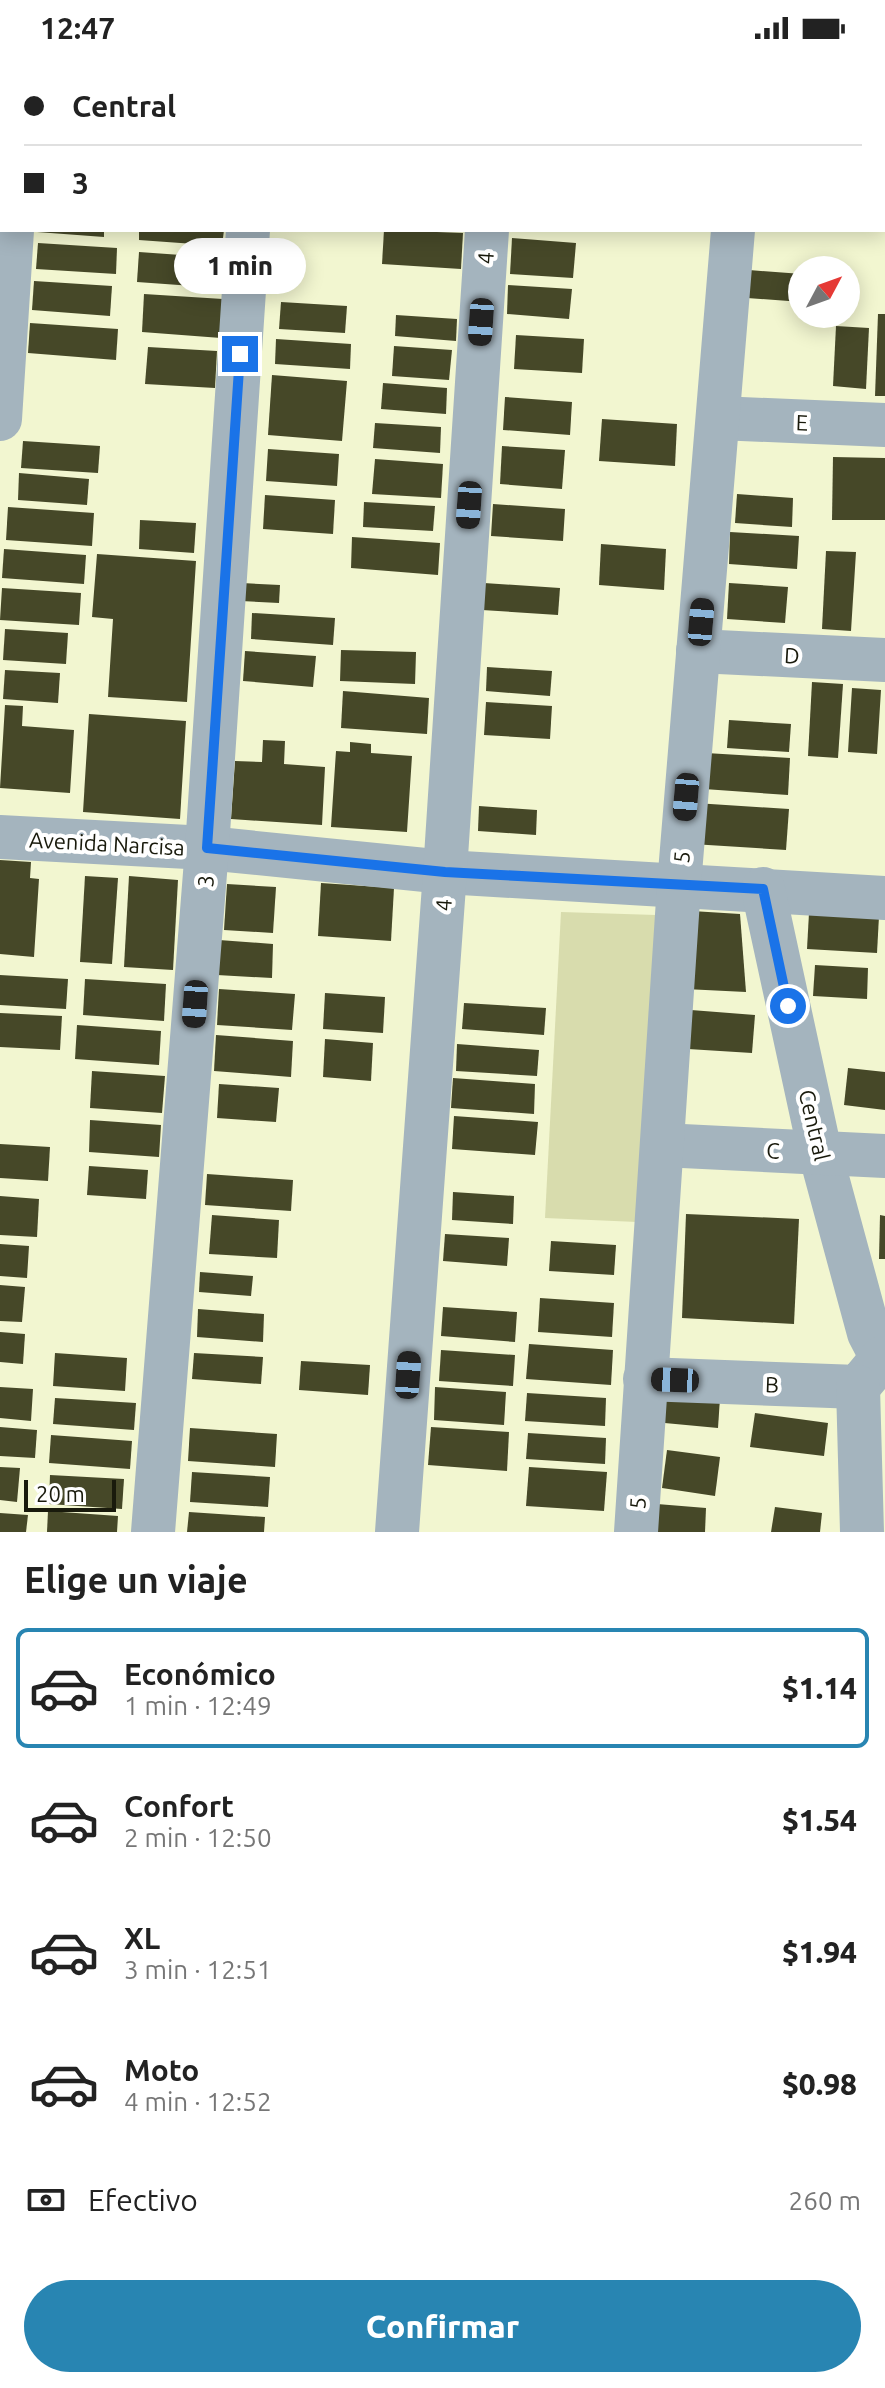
<!DOCTYPE html>
<html lang="es">
<head>
<meta charset="utf-8">
<style>
  body { margin:0; font-family:Ubuntu,sans-serif; background:#f2f2f2; color:#222; height:100vh; display:flex; flex-direction:column; font-size:30px; white-space:nowrap }
  * { box-sizing:border-box; margin:0 }
  p { font-size:26px; color:#767676 }
  .icon { flex:none; width:44px; height:44px; fill:none; stroke:currentColor; stroke-width:2; stroke-linecap:round; stroke-linejoin:round }
  .map { position:relative; height:1476px; overflow:hidden }
  .panel { display:flex; flex-direction:column; background:#fff; flex:1 }
  .panel>* { flex:none }
  .top-card { position:absolute; left:0px; top:0px; width:886px; height:176px; box-shadow:0 4px 20px #0003; display:grid; align-content:center; height:176px; padding:0 24px; background:#fff }
  .needle { width:52px; rotate:49deg }
  .fabs { position:absolute; left:788px; top:200px; display:grid; gap:16px }
  .fabs a { display:grid; place-items:center; width:72px; height:72px; border-radius:50%; background:#fff; box-shadow:0 4px 20px #0003; font-size:40px }
  .scale { position:absolute; left:24px; bottom:20px; width:92px; box-sizing:border-box; padding-left:8px; border:4px solid #191a0c; border-top:0; font-size:22px; line-height:28px; white-space:nowrap; color:#191a0c; -webkit-text-stroke:6px #fff; paint-order:stroke }
  .end { position:absolute; width:36px; height:36px; margin:-18px; border:10px solid #1a73e8; background:#fff; box-shadow:0 0 0 4px #fff }
  .from { border-radius:50% }
  .bubble { position:absolute; height:56px; border-radius:28px; background:#fff; box-shadow:0 4px 20px #0003; font-size:26px; font-weight:800; line-height:56px; text-align:center }
  .car { position:absolute; width:24px; height:48px; margin:-24px -12px; border-radius:10px; box-shadow:0 0 6px 2px #0007; background:linear-gradient(#222 24%,#8ab4d8 0 40%,#222 0 76%,#8ab4d8 0 86%,#222 0) }
  .top-card b { display:flex; align-items:center; gap:28px; height:76px; font-size:30px }
  .top-card b+b { border-top:2px solid #e0e0e0 }
  .top-card i { width:20px; height:20px; background:#222 }
  ul { padding:0; list-style:none }
  li { display:flex; align-items:center; gap:24px; height:120px; margin:0 16px 12px; padding:0 8px; border:4px solid transparent; border-radius:12px }
  li div { flex:1 }
  li b { display:block; font-size:30px }
  li em { font-style:normal; font-weight:800 }
  li.current { border-color:#2885b2 }
  li>.icon { width:72px; height:72px; stroke-width:1.5 }
  h2 { padding:0 24px; font-size:36px; line-height:96px }
  .pay { display:flex; align-items:center; gap:20px; height:88px; padding:0 24px; font-size:30px }
  .pay p { margin-inline-start:auto }
  .primary-button { display:flex; gap:16px; margin-top:auto; padding:16px 24px }
  .primary-button a { flex:1; height:92px; border-radius:48px; background:#2885b2; color:#fff; font-size:32px; font-weight:800; line-height:92px; text-align:center }
  .status { display:flex; justify-content:space-between; align-items:center; height:56px; padding:0 40px; background:#fff; direction:ltr }
  .status svg { height:22px; fill:currentColor }
  .map>svg:first-child { display:block }
  .green { fill:#d8dcad }
  .building { fill:#464828 }
  .lines { fill:none; stroke-linecap:round; stroke-linejoin:round }
  .minor { stroke:#a4b4be; stroke-width:44 }
  .route { stroke:#1a73e8; stroke-width:10 }
  .labels { text-anchor:middle; dominant-baseline:central; stroke-width:8; stroke-linejoin:round; paint-order:stroke }
  .street-label { font-size:22px; fill:#191a0c; stroke:#fff }
</style>
</head>
<body>
<div class="status"><b>12:47</b><svg viewBox="0 0 49 12"><path d="M0 12V9h3v3zM5 12V6h3v6zM10 12V3h3v9zM15 12V0h3v12zM26 1h20v11H26zM47 4h2v5h-2z"/></svg></div>
<div class="map">
<svg width="885" height="1476" viewBox="0 0 885 1476">
  <rect width="100%" height="100%" fill="#f2f6d0"/>
  <!-- green -->
  <polygon class="green" points="561,856 656,859 637,1166 545,1162"/>
  <!-- building -->
  <g class="building">
    <polygon points="37,174 104,174 104,181 37,176"/>
    <polygon points="139,174 224,174 222,190 139,184"/>
    <polygon points="384,174 463,177 461,213 382,208"/>
    <polygon points="512,182 576,187 573,222 510,218"/>
    <polygon points="38,187 117,192 116,218 36,213"/>
    <polygon points="139,196 223,202 221,232 137,226"/>
    <polygon points="749,214 802,218 802,246 747,242"/>
    <polygon points="34,225 112,230 110,260 32,254"/>
    <polygon points="508,229 572,233 569,263 507,258"/>
    <polygon points="144,238 223,243 221,282 142,276"/>
    <polygon points="281,246 347,250 345,277 279,273"/>
    <polygon points="878,258 885,258 885,340 875,340"/>
    <polygon points="396,259 457,263 456,285 395,280"/>
    <polygon points="30,267 118,273 116,304 28,297"/>
    <polygon points="836,270 869,272 866,333 833,330"/>
    <polygon points="516,279 584,283 582,317 514,313"/>
    <polygon points="276,283 351,288 350,313 275,308"/>
    <polygon points="394,290 452,294 449,324 392,320"/>
    <polygon points="148,291 217,295 215,332 145,328"/>
    <polygon points="272,319 347,325 342,385 268,379"/>
    <polygon points="383,327 447,332 446,358 381,353"/>
    <polygon points="505,341 572,346 570,379 503,374"/>
    <polygon points="602,363 677,368 675,410 599,405"/>
    <polygon points="375,367 441,371 440,397 373,392"/>
    <polygon points="23,385 100,390 98,417 21,412"/>
    <polygon points="502,390 565,394 562,433 500,428"/>
    <polygon points="268,393 339,398 337,430 266,425"/>
    <polygon points="833,401 885,402 885,464 832,464"/>
    <polygon points="375,403 443,408 441,442 372,438"/>
    <polygon points="19,417 89,423 87,449 18,444"/>
    <polygon points="737,438 793,442 792,471 735,467"/>
    <polygon points="265,439 335,444 333,478 263,473"/>
    <polygon points="364,446 435,450 433,475 363,471"/>
    <polygon points="493,448 565,453 563,485 491,480"/>
    <polygon points="8,451 94,457 92,490 6,484"/>
    <polygon points="140,464 196,467 194,497 139,493"/>
    <polygon points="730,476 799,480 797,513 729,508"/>
    <polygon points="352,481 440,487 438,519 351,512"/>
    <polygon points="601,488 666,493 664,534 599,529"/>
    <polygon points="4,493 86,499 84,528 2,522"/>
    <polygon points="826,495 856,496 851,575 822,573"/>
    <polygon points="97,498 196,505 187,646 108,641 113,563 92,561"/>
    <polygon points="242,527 280,529 279,547 241,545"/>
    <polygon points="484,527 560,532 558,559 482,554"/>
    <polygon points="729,527 788,531 785,567 727,563"/>
    <polygon points="2,532 81,537 79,569 0,564"/>
    <polygon points="252,557 335,562 333,589 251,583"/>
    <polygon points="5,573 68,577 66,608 3,604"/>
    <polygon points="341,594 416,596 415,628 340,625"/>
    <polygon points="245,595 316,600 313,631 243,625"/>
    <polygon points="487,611 552,615 550,640 486,635"/>
    <polygon points="5,614 60,617 58,647 3,643"/>
    <polygon points="812,626 843,628 838,702 808,700"/>
    <polygon points="852,632 881,634 877,698 848,696"/>
    <polygon points="343,635 429,642 427,678 341,672"/>
    <polygon points="486,646 552,650 550,683 484,679"/>
    <polygon points="5,649 23,650 22,670 74,674 70,737 0,732"/>
    <polygon points="89,658 186,665 180,763 83,756"/>
    <polygon points="729,664 791,668 789,696 727,692"/>
    <polygon points="263,684 285,685 284,708 325,711 322,769 231,763 235,705 262,706"/>
    <polygon points="350,686 371,688 371,697 412,700 407,776 331,771 336,695 350,696"/>
    <polygon points="706,697 790,702 788,739 704,733"/>
    <polygon points="695,747 789,753 786,794 692,788"/>
    <polygon points="479,750 537,754 536,779 478,775"/>
    <polygon points="0,804 31,806 30,822 39,823 34,901 0,898"/>
    <polygon points="85,820 118,822 112,908 80,906"/>
    <polygon points="129,820 178,824 173,914 124,911"/>
    <polygon points="321,827 394,832 391,885 318,880"/>
    <polygon points="227,828 276,831 273,877 224,874"/>
    <polygon points="692,855 740,858 746,936 685,933"/>
    <polygon points="809,857 879,860 877,897 807,893"/>
    <polygon points="219,884 273,888 272,922 217,919"/>
    <polygon points="815,909 868,912 867,943 813,940"/>
    <polygon points="0,919 68,923 66,953 0,949"/>
    <polygon points="85,923 166,928 164,965 83,959"/>
    <polygon points="219,933 295,938 292,974 217,969"/>
    <polygon points="325,937 385,941 383,977 323,973"/>
    <polygon points="464,947 546,952 544,979 462,973"/>
    <polygon points="691,954 755,959 752,997 688,993"/>
    <polygon points="0,957 62,960 60,994 0,991"/>
    <polygon points="77,969 161,975 159,1009 75,1003"/>
    <polygon points="216,979 293,985 291,1021 214,1015"/>
    <polygon points="325,983 373,987 371,1025 323,1021"/>
    <polygon points="457,988 539,994 537,1020 456,1015"/>
    <polygon points="848,1012 885,1016 885,1054 844,1049"/>
    <polygon points="92,1015 165,1020 162,1057 90,1052"/>
    <polygon points="453,1022 535,1028 534,1058 451,1052"/>
    <polygon points="219,1028 279,1032 276,1066 217,1062"/>
    <polygon points="454,1060 538,1066 535,1099 452,1093"/>
    <polygon points="90,1064 161,1069 159,1101 89,1096"/>
    <polygon points="0,1088 50,1091 48,1125 0,1122"/>
    <polygon points="89,1110 148,1114 146,1143 87,1139"/>
    <polygon points="207,1118 293,1124 291,1155 205,1149"/>
    <polygon points="453,1136 514,1140 513,1168 452,1164"/>
    <polygon points="0,1140 39,1143 37,1181 0,1179"/>
    <polygon points="686,1158 799,1163 794,1268 682,1262"/>
    <polygon points="212,1159 279,1164 277,1202 209,1198"/>
    <polygon points="880,1159 885,1160 885,1203 879,1203"/>
    <polygon points="445,1178 509,1182 507,1210 443,1205"/>
    <polygon points="551,1185 616,1189 614,1219 549,1215"/>
    <polygon points="0,1188 29,1190 27,1222 0,1220"/>
    <polygon points="200,1216 253,1220 251,1240 199,1236"/>
    <polygon points="0,1229 25,1231 22,1266 0,1265"/>
    <polygon points="540,1242 614,1247 612,1281 538,1276"/>
    <polygon points="443,1251 517,1256 515,1286 441,1280"/>
    <polygon points="198,1253 264,1258 263,1286 197,1281"/>
    <polygon points="0,1276 25,1278 23,1308 0,1306"/>
    <polygon points="529,1288 613,1294 611,1329 526,1323"/>
    <polygon points="441,1294 515,1299 513,1330 439,1325"/>
    <polygon points="55,1297 127,1302 125,1335 53,1330"/>
    <polygon points="194,1297 263,1301 261,1328 192,1323"/>
    <polygon points="301,1305 370,1309 368,1339 299,1334"/>
    <polygon points="0,1331 33,1333 31,1365 0,1362"/>
    <polygon points="435,1331 506,1336 504,1369 434,1364"/>
    <polygon points="657,1336 720,1342 718,1372 654,1366"/>
    <polygon points="527,1337 606,1342 605,1370 525,1365"/>
    <polygon points="55,1342 136,1347 134,1374 53,1368"/>
    <polygon points="755,1357 828,1367 824,1400 750,1391"/>
    <polygon points="0,1371 37,1374 35,1402 0,1400"/>
    <polygon points="431,1371 509,1376 507,1415 428,1409"/>
    <polygon points="190,1372 277,1378 275,1411 188,1405"/>
    <polygon points="528,1377 606,1382 605,1408 526,1403"/>
    <polygon points="51,1379 132,1385 130,1413 49,1407"/>
    <polygon points="667,1394 720,1401 715,1440 662,1432"/>
    <polygon points="0,1411 20,1412 17,1446 0,1444"/>
    <polygon points="529,1411 607,1416 604,1455 526,1450"/>
    <polygon points="192,1416 270,1421 268,1451 190,1446"/>
    <polygon points="50,1419 124,1423 122,1453 49,1448"/>
    <polygon points="657,1448 706,1452 705,1476 654,1476"/>
    <polygon points="775,1451 822,1457 820,1476 771,1476"/>
    <polygon points="48,1455 118,1460 117,1476 47,1476"/>
    <polygon points="189,1456 265,1461 264,1476 187,1476"/>
    <polygon points="0,1457 28,1459 26,1476 0,1476"/>
  </g>
  <g class="lines">
    <!-- minor -->
    <g class="minor">
      <polyline points="23,2 23,0"/>
      <polyline points="259,2 259,0"/>
      <polyline points="498,2 498,0"/>
      <polyline points="743,2 743,0"/>
      <polyline points="884,139 885,139"/>
      <polyline points="718,362 885,369"/>
      <polyline points="0,363 12,174"/>
      <polyline points="698,595 885,604"/>
      <polyline points="0,781 207,792 445,816 885,842"/>
      <polyline points="763,833 820,1096 869,1277 882,1302"/>
      <polyline points="662,1089 885,1100"/>
      <polyline points="645,1323 858,1331 882,1302 885,1304"/>
      <polyline points="858,1331 862,1476"/>
      <polyline points="153,1476 207,792 248,174"/>
      <polyline points="397,1476 445,816 487,174"/>
      <polyline points="636,1476 679,829 733,174"/>
    </g>
  </g>
  <g class="lines">
    <!-- route -->
    <polyline class="route" points="240,298 207,792 445,816 763,833 788,950"/>
  </g>
  <g class="labels">
    <!-- street labels -->
    <g class="street-label">
      <text transform="translate(485 202) rotate(-86)">4</text>
      <text transform="translate(802 366) rotate(2)">E</text>
      <text transform="translate(792 599) rotate(3)">D</text>
      <text transform="translate(107 787) rotate(3)">Avenida Narcisa</text>
      <text transform="translate(681 801) rotate(-85)">5</text>
      <text transform="translate(205 825) rotate(-85)">3</text>
      <text transform="translate(443 849) rotate(-86)">4</text>
      <text transform="translate(815 1069) rotate(77)">Central</text>
      <text transform="translate(773 1094) rotate(2)">C</text>
      <text transform="translate(772 1328) rotate(2)">B</text>
      <text transform="translate(637 1447) rotate(-87)">5</text>
    </g>
  </g>
</svg>
<div class="fabs">
<a><svg class="needle" viewBox="-14 -14 28 28"><path d="M0-13l5 13h-10z" fill="#e53935"/><path d="M0 13l5-13h-10z" fill="#767676"/></svg></a>
</div>
<div class="scale">20 m</div>
<i class="end from" style="left:788px;top:950px"></i>
<i class="end" style="left:240px;top:298px"></i>
<div class="bubble" style="left:174px;top:182px;width:132px">1 min</div>
<i class="car" style="left:481px;top:266px;rotate:184deg"></i>
<i class="car" style="left:469px;top:449px;rotate:184deg"></i>
<i class="car" style="left:701px;top:566px;rotate:5deg"></i>
<i class="car" style="left:686px;top:741px;rotate:185deg"></i>
<i class="car" style="left:195px;top:948px;rotate:184deg"></i>
<i class="car" style="left:408px;top:1319px;rotate:4deg"></i>
<i class="car" style="left:675px;top:1324px;rotate:272deg"></i>
<div class="top-card">
<b><i class="from"></i>Central</b>
<b><i></i>3</b>
</div>
</div>
<section class="panel">
<h2>Elige un viaje</h2>
<ul>
<li class="current"><svg class="icon" aria-label="car" viewBox="0 0 24 24"><path d="M5 17H2v-5l4-1 3-4h7l3 4 3 1v5h-3M9 17h6M6 11h13"/><circle cx="7" cy="17" r="2"/><circle cx="17" cy="17" r="2"/></svg><div><b>Económico</b><p>1 min · 12:49</p></div><em>$1.14</em></li>
<li><svg class="icon" aria-label="car" viewBox="0 0 24 24"><path d="M5 17H2v-5l4-1 3-4h7l3 4 3 1v5h-3M9 17h6M6 11h13"/><circle cx="7" cy="17" r="2"/><circle cx="17" cy="17" r="2"/></svg><div><b>Confort</b><p>2 min · 12:50</p></div><em>$1.54</em></li>
<li><svg class="icon" aria-label="car" viewBox="0 0 24 24"><path d="M5 17H2v-5l4-1 3-4h7l3 4 3 1v5h-3M9 17h6M6 11h13"/><circle cx="7" cy="17" r="2"/><circle cx="17" cy="17" r="2"/></svg><div><b>XL</b><p>3 min · 12:51</p></div><em>$1.94</em></li>
<li><svg class="icon" aria-label="car" viewBox="0 0 24 24"><path d="M5 17H2v-5l4-1 3-4h7l3 4 3 1v5h-3M9 17h6M6 11h13"/><circle cx="7" cy="17" r="2"/><circle cx="17" cy="17" r="2"/></svg><div><b>Moto</b><p>4 min · 12:52</p></div><em>$0.98</em></li>
</ul>
<div class="pay"><svg class="icon" aria-label="cash" viewBox="0 0 24 24"><path d="M3 7h18v10H3z"/><circle cx="12" cy="12" r="2"/></svg>Efectivo<p>260 m</p></div>
<div class="primary-button"><a>Confirmar</a></div>
</section>
</body>
</html>
